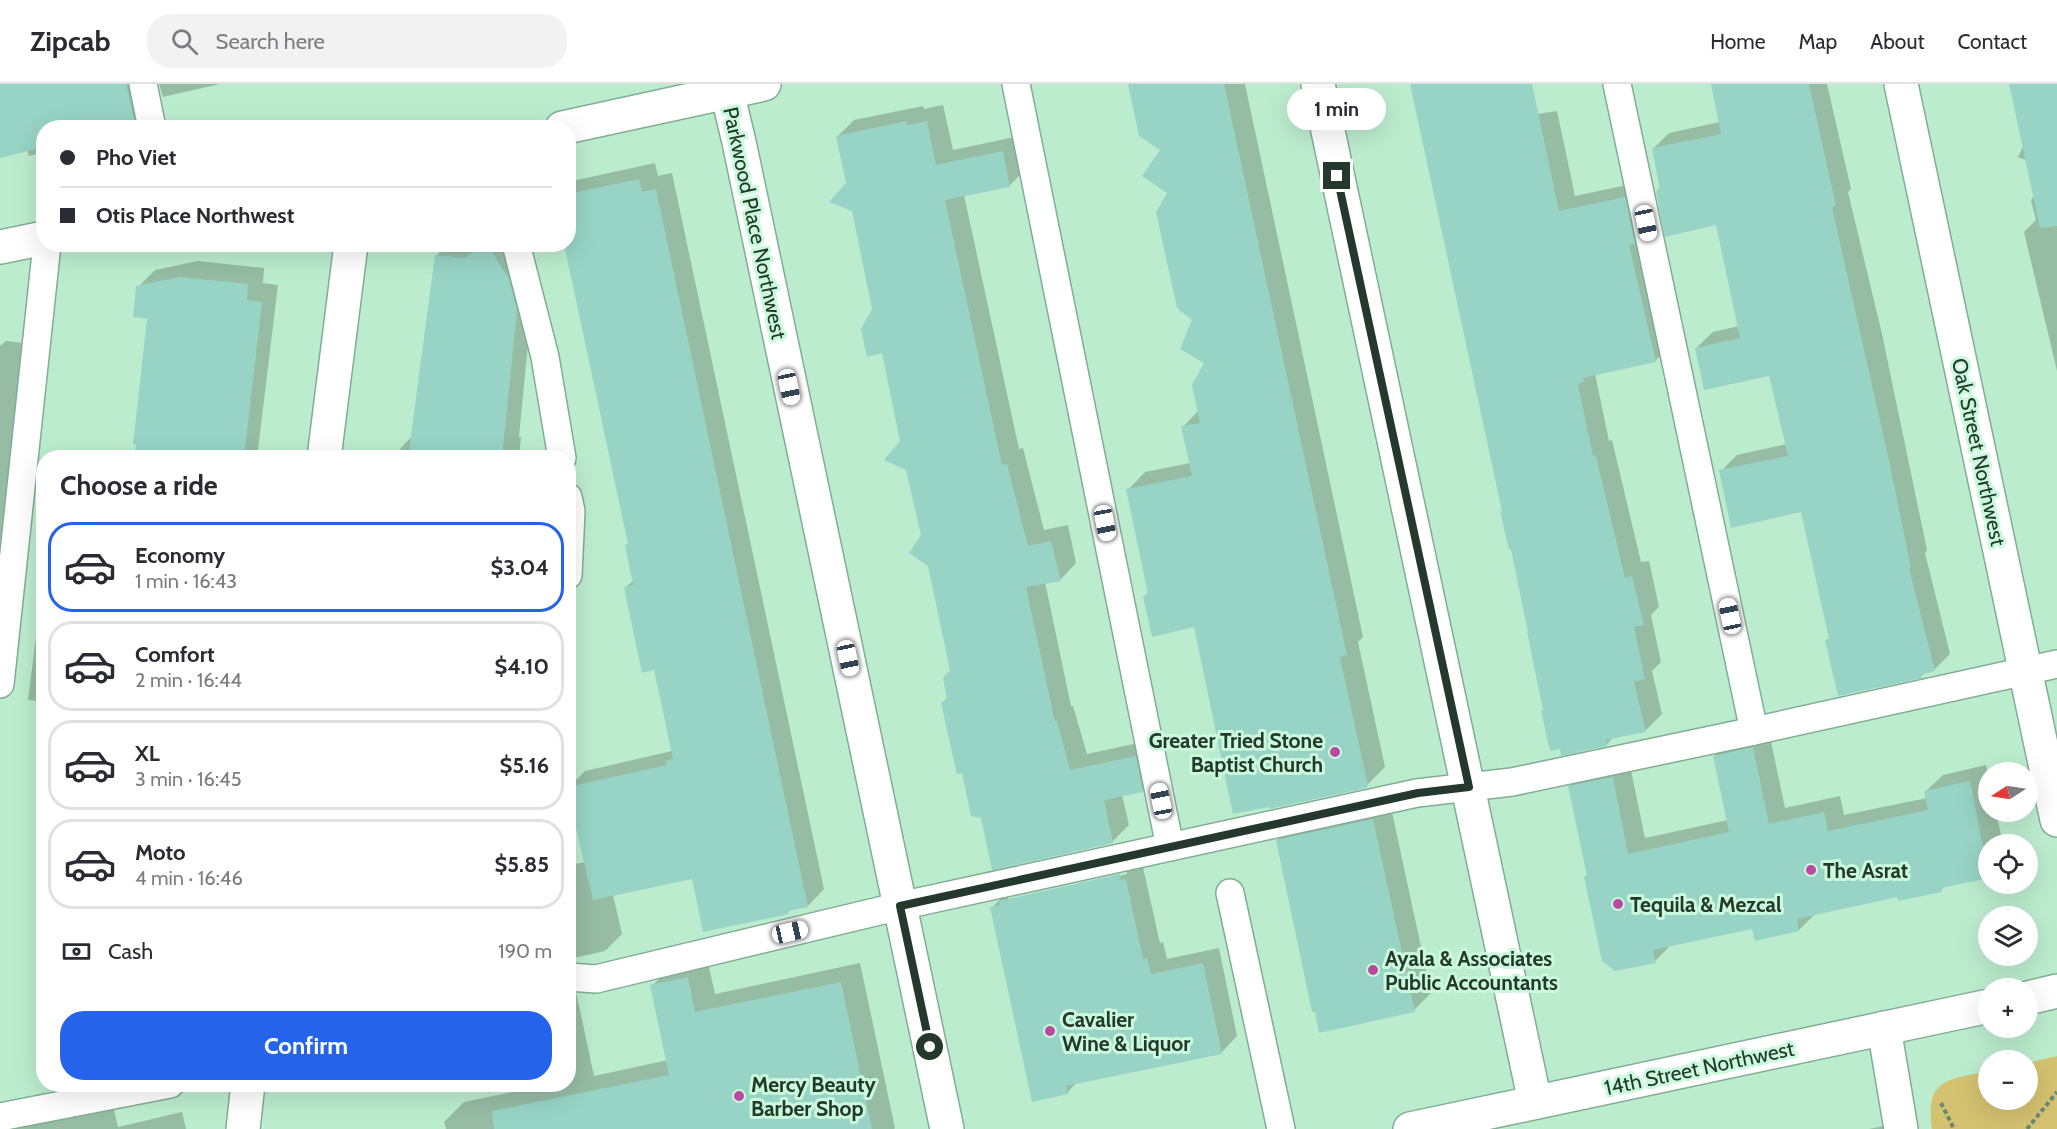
<!DOCTYPE html>
<html lang="en">
<head>
<meta charset="utf-8">
<style>
  body { margin:0; font-family:Cabin,sans-serif; background:#f2f2f3; color:#2b2b33; height:100vh; display:flex; flex-direction:column; font-size:22px; white-space:nowrap }
  * { box-sizing:border-box; margin:0 }
  p { font-size:20px; color:#7c7c81 }
  .icon { flex:none; width:33px; height:33px; fill:none; stroke:currentColor; stroke-width:2; stroke-linecap:round; stroke-linejoin:round }
  .map { position:relative; flex:1; overflow:hidden }
  .side { position:absolute; left:36px; top:366px; width:540px; height:642px; display:flex; flex-direction:column; background:#fff; border-radius:24px; box-shadow:0 6px 24px #0002 }
  .side>* { flex:none }
  .top-card { position:absolute; left:36px; top:36px; width:540px; height:132px; border-radius:24px; box-shadow:0 6px 24px #0002; display:grid; align-content:center; height:132px; padding:0 24px; background:#fff }
  .needle { width:39px; rotate:258deg }
  .fabs { position:absolute; left:1978px; top:678px; display:grid; gap:12px }
  .fabs a { display:grid; place-items:center; width:60px; height:60px; border-radius:50%; background:#fff; box-shadow:0 6px 24px #0002; font-size:30px }
  .end { position:absolute; width:27px; height:27px; margin:-14px; border:8px solid #25382c; background:#fff; box-shadow:0 0 0 3px #fff }
  .from { border-radius:50% }
  .bubble { position:absolute; height:42px; border-radius:21px; background:#fff; box-shadow:0 6px 24px #0002; font-size:20px; font-weight:800; line-height:42px; text-align:center }
  .car { position:absolute; width:18px; height:36px; margin:-18px -9px; border-radius:8px; box-shadow:0 0 4px 2px #0007; background:linear-gradient(#fff 24%,#345 0 40%,#fff 0 76%,#345 0 86%,#fff 0) }
  .top-card b { display:flex; align-items:center; gap:21px; height:57px; font-size:22px }
  .top-card b+b { border-top:2px solid #e1e1e2 }
  .top-card i { width:15px; height:15px; background:#2b2b33 }
  ul { padding:0; list-style:none }
  li { display:flex; align-items:center; gap:18px; height:90px; margin:0 12px 9px; padding:0 12px; border:3px solid #e1e1e2; border-radius:24px }
  li div { flex:1 }
  li b { display:block; font-size:22px }
  li em { font-style:normal; font-weight:800 }
  li.on { border-color:#2563eb }
  li>.icon { width:54px; height:54px; stroke-width:1.5 }
  h2 { padding:0 24px; font-size:27px; line-height:72px }
  .pay { display:flex; align-items:center; gap:15px; height:66px; padding:0 24px; font-size:22px }
  .pay p { margin-inline-start:auto }
  .action { display:flex; gap:12px; margin-top:auto; padding:12px 24px }
  .action a { flex:1; height:69px; border-radius:24px; background:#2563eb; color:#fff; font-size:24px; font-weight:800; line-height:69px; text-align:center }
  header { display:flex; align-items:center; gap:36px; box-sizing:border-box; height:84px; padding:0 30px; background:#fff; border-bottom:2px solid #e1e1e2 }
  header strong { font-size:28px }
  nav { display:flex; gap:33px; margin-inline-start:auto; font-size:21px }
  .search { width:420px; height:54px; background:#f2f2f3; display:flex; align-items:center; gap:15px; box-sizing:border-box; padding:0 21px; border-radius:24px; color:#7c7c81; font-size:22px }
  .map>svg:first-child { display:block }
  .green { fill:#d4c271 }
  .shadow { fill:#0003; fill-rule:evenodd }
  .building { fill:#97d4c5 }
  .lines { fill:none; stroke-linecap:round; stroke-linejoin:round }
  .lane-casing { stroke:#80ae92; stroke-width:30 }
  .street-casing { stroke:#80ae92; stroke-width:36 }
  .secondary-casing { stroke:#80ae92; stroke-width:36 }
  .path { stroke:#698975; stroke-width:4; stroke-dasharray:4.5 3; stroke-linecap:butt }
  .lane { stroke:#fff; stroke-width:27 }
  .street { stroke:#fff; stroke-width:33 }
  .secondary { stroke:#fff; stroke-width:33 }
  .route { stroke:#25382c; stroke-width:8 }
  .poi-dot { fill:#bb48a1; stroke:#c9fadb; stroke-width:2 }
  .labels { text-anchor:middle; dominant-baseline:central; stroke-width:6; stroke-linejoin:round; paint-order:stroke }
  .street-label { font-size:21px; fill:#25382c; stroke:#c9fadb }
  .poi-label { font-size:21px; font-weight:bold; fill:#25382c; stroke:#c9fadb; text-anchor:start }
</style>
</head>
<body>
<header>
<strong>Zipcab</strong>
<div class="search"><svg class="icon" aria-label="search" viewBox="0 0 24 24"><circle cx="10" cy="10" r="6"/><path d="M15 15l6 6"/></svg>Search here</div>
<nav><a>Home</a><a>Map</a><a>About</a><a>Contact</a></nav>
</header>
<div class="map">
<svg width="2057" height="1045" viewBox="0 0 2057 1045">
  <rect width="100%" height="100%" fill="#bcecce"/>
  <!-- green -->
  <path class="green" d="M2057,972V1045H1932C1925,994 1947,996 1989,987V1016H2028V979Z"/>
  <!-- shadow -->
  <g class="shadow">
    <polygon points="0,0 147,0 152,26 135,43 44,44 44,68 29,72 27,66 0,72"/>
    <polygon points="159,0 220,0 163,13"/>
    <polygon points="1130,0 1245,0 1363,553 1358,558 1385,683 1365,703 1196,541 1145,512 1149,507 1128,406 1145,388 1190,379 1183,343 1199,326 1206,279 1169,109 1162,66"/>
    <polygon points="1413,0 1531,0 1537,30 1557,27 1575,112 1641,98 1671,261 1655,277 1595,290 1609,357 1612,356 1641,478 1649,477 1659,523 1651,531 1661,578 1652,587 1662,630 1645,647 1614,653 1606,661 1545,625"/>
    <polygon points="1712,0 1827,0 1851,105 1848,108 1882,250 1927,466 1925,469 1950,570 1934,586 1925,588 1921,592 1827,556 1830,554 1802,426 1721,387 1737,371 1787,360 1770,291 1696,264 1713,248 1739,242 1717,139 1657,107 1661,103 1653,65 1669,49 1720,38"/>
    <polygon points="2011,0 2057,0 2057,287 2024,148 2036,136 2031,116 2051,86 2018,73 2024,60"/>
    <polygon points="943,21 953,66 1019,52 1026,85 1010,101 964,111 1019,365 1023,364 1044,446 1068,441 1076,479 1060,496 1045,498 1071,622 1073,622 1087,670 1152,656 1159,690 1142,706 1122,711 1129,741 1112,758 983,733 963,687 943,618 948,613 951,586 837,53 854,36 923,22 924,25"/>
    <polygon points="655,79 658,92 672,89 824,805 808,822 791,825 788,828 693,794 613,811 622,850 605,867 569,875 594,992 668,976 652,902 672,882 707,874 715,910 860,879 895,1044 894,1045 446,1045 444,1038 464,1018 537,1003 536,1000 568,1000 568,781 586,778 568,704 585,687 672,667 655,584 625,504 634,496 626,462 629,459 566,160 568,160 568,100 572,97"/>
    <polygon points="448,160 521,160 533,208 519,353 521,353 519,374 409,374 400,365 413,351 436,172"/>
    <polygon points="198,177 264,184 263,199 278,201 257,374 138,374 148,233 138,203 155,186"/>
    <polygon points="6,257 32,260 0,485 0,262"/>
    <polygon points="44,489 44,618 28,616"/>
    <polygon points="1769,648 1785,724 1840,712 1844,731 1927,714 1926,707 1943,691 1986,681 1989,695 1989,728 1996,728 2003,760 1989,760 1989,792 1946,801 1941,806 1898,811 1816,829 1799,846 1753,843 1672,860 1655,877 1585,793 1588,790 1569,703 1586,686 1629,677 1645,754 1728,736 1715,672 1731,656"/>
    <polygon points="1390,719 1431,909 1414,926 1277,756 1294,740"/>
    <path d="M1142,779L1160,859L1163,858L1167,875L1219,864L1237,952L1221,969L1077,998L1067,1009L992,824L1008,807ZM1127,787V790L1008,816V813Z"/>
    <polygon points="112,1017 118,1043 182,1028 186,1045 0,1045"/>
    <polygon points="1897,1039 1898,1045 1869,1045"/>
  </g>
  <!-- building -->
  <g class="building">
    <polygon points="0,0 126,0 136,44 44,44 44,63 0,74"/>
    <polygon points="1128,0 1224,0 1347,571 1340,573 1368,702 1366,704 1269,725 1269,723 1233,730 1194,543 1152,553 1143,512 1148,510 1126,405 1192,392 1181,342 1200,339 1192,301 1204,279 1180,265 1192,236 1177,224 1156,128 1167,109 1142,92 1160,66 1139,52"/>
    <polygon points="1410,0 1532,0 1559,127 1625,113 1635,160 1629,161 1656,278 1583,294 1584,298 1578,300 1593,372 1596,372 1625,494 1632,492 1644,541 1634,543 1645,595 1634,598 1646,648 1606,656 1607,662 1561,672 1560,665 1550,667 1541,627 1543,626 1527,548 1528,548 1511,465 1509,466 1500,427 1502,427"/>
    <polygon points="1711,0 1809,0 1836,122 1832,123 1890,381 1911,484 1909,484 1935,587 1921,591 1922,594 1838,612 1825,556 1829,555 1801,428 1731,444 1719,386 1788,372 1769,292 1704,306 1695,264 1740,254 1716,141 1665,153 1656,107 1660,106 1652,64 1721,50"/>
    <polygon points="2009,0 2057,0 2057,142 2040,144"/>
    <polygon points="907,37 907,41 927,37 936,81 1003,67 1010,103 945,116 1002,381 1007,380 1028,462 1051,457 1061,497 1026,503 1055,638 1057,637 1070,686 1136,672 1143,708 1104,716 1113,759 992,786 981,734 971,732 962,689 957,690 950,660 941,618 947,616 943,594 950,586 928,482 909,469 921,451 906,386 884,376 900,357 882,269 867,273 861,245 872,225 852,127 829,118 846,99 836,52"/>
    <polygon points="639,95 642,108 656,105 808,823 788,827 789,830 703,848 692,795 593,816 568,711 568,703 667,681 666,677 673,675 654,586 642,589 624,503 633,501 625,461 628,460 565,165 568,164 568,110"/>
    <polygon points="483,160 487,160 509,195 517,226 502,374 408,374 435,171 465,174"/>
    <polygon points="180,193 248,200 247,216 262,218 244,374 153,374 154,369 135,366 136,360 133,360 147,235 133,233 136,202"/>
    <polygon points="1753,663 1769,740 1824,728 1828,747 1928,726 1924,707 1970,697 1989,794 1941,804 1942,808 1898,817 1897,813 1797,835 1799,847 1755,857 1752,845 1653,866 1656,879 1615,887 1602,877 1584,793 1587,792 1568,702 1613,693 1628,770 1729,748 1713,672"/>
    <polygon points="1373,735 1415,928 1319,949 1315,928 1312,928 1276,756"/>
    <polygon points="1120,790 1121,796 1126,795 1143,875 1147,874 1151,890 1203,879 1222,970 1066,1002 1068,1010 1032,1018 990,823 1000,821 999,817"/>
    <polygon points="688,893 695,928 841,898 872,1045 494,1045 492,1027 669,991 650,901"/>
  </g>
  <g class="lines">
    <!-- lane casing -->
    <g class="lane-casing">
      <g id="lane">
        <polyline points="143,0 152,44"/>
        <polyline points="1016,0 1170,763"/>
        <polyline points="1617,0 1754,647"/>
        <polyline points="516,160 545,273 562,374"/>
        <polyline points="568,413 571,427 568,491"/>
        <polyline points="0,600 47,160"/>
        <polyline points="1230,809 1281,1045"/>
        <polyline points="568,893 596,895 900,822 1417,709 1512,698 1754,647 2057,580"/>
        <polyline points="0,1033 170,1000"/>
      </g>
    </g>
    <!-- street casing -->
    <g class="street-casing">
      <g id="street">
        <polyline points="1318,0 1535,1018"/>
        <polyline points="1901,0 2057,736"/>
        <polyline points="727,8 739,58 947,1045"/>
        <polyline points="562,44 764,0"/>
        <polyline points="0,163 44,154"/>
        <polyline points="324,374 351,160"/>
        <polyline points="1884,944 1901,1045"/>
        <polyline points="243,1045 248,1000"/>
      </g>
    </g>
    <!-- secondary casing -->
    <g class="secondary-casing">
      <g id="secondary">
        <polyline points="2028,914 2057,907"/>
        <polyline points="1410,1045 1989,922"/>
      </g>
    </g>
    <!-- path -->
    <g class="path">
      <polyline points="1941,1019 1954,1045"/>
      <polyline points="2027,1045 2057,1008"/>
    </g>
    <!-- lane -->
    <use href="#lane" class="lane"/>
    <!-- street -->
    <use href="#street" class="street"/>
    <!-- secondary -->
    <use href="#secondary" class="secondary"/>
  </g>
  <g class="lines">
    <!-- route -->
    <polyline class="route" points="930,963 900,822 1418,709 1469,703 1337,92"/>
  </g>
  <!-- markers -->
  <g class="poi-dot">
    <circle cx="1335" cy="668" r="6"/>
    <circle cx="1811" cy="786" r="6"/>
    <circle cx="1618" cy="820" r="6"/>
    <circle cx="1373" cy="886" r="6"/>
    <circle cx="1050" cy="947" r="6"/>
    <circle cx="739" cy="1012" r="6"/>
  </g>
  <g class="labels">
    <!-- street labels -->
    <g class="street-label">
      <text transform="translate(755 139) rotate(78)">Parkwood Place Northwest</text>
      <text transform="translate(1979 368) rotate(78)">Oak Street Northwest</text>
      <text transform="translate(1699 984) rotate(-12)">14th Street Northwest</text>
    </g>
    <!-- poi labels -->
    <g class="poi-label">
      <text x="1323" y="656" text-anchor="end">Greater Tried Stone<tspan x="1323" dy="24">Baptist Church</tspan></text>
      <text x="1823" y="786">The Asrat</text>
      <text x="1630" y="820">Tequila &amp; Mezcal</text>
      <text x="1385" y="874">Ayala &amp; Associates<tspan x="1385" dy="24">Public Accountants</tspan></text>
      <text x="1062" y="935">Cavalier<tspan x="1062" dy="24">Wine &amp; Liquor</tspan></text>
      <text x="751" y="1000">Mercy Beauty<tspan x="751" dy="24">Barber Shop</tspan></text>
    </g>
  </g>
</svg>
<div class="fabs">
<a><svg class="needle" viewBox="-14 -14 28 28"><path d="M0-13l5 13h-10z" fill="#e53935"/><path d="M0 13l5-13h-10z" fill="#7c7c81"/></svg></a>
<a><svg class="icon" aria-label="locate" viewBox="0 0 24 24"><circle cx="12" cy="12" r="6"/><path d="M12 2v4M12 18v4M2 12h4M18 12h4"/></svg></a>
<a><svg class="icon" aria-label="layers" viewBox="0 0 24 24"><path d="M12 4l9 5-9 5-9-5zM3 14l9 5 9-5"/></svg></a>
<a>+</a>
<a>−</a>
</div>
<i class="end from" style="left:930px;top:963px"></i>
<i class="end" style="left:1337px;top:92px"></i>
<div class="bubble" style="left:1287px;top:4px;width:99px">1 min</div>
<i class="car" style="left:1646px;top:139px;rotate:168deg"></i>
<i class="car" style="left:789px;top:303px;rotate:168deg"></i>
<i class="car" style="left:1105px;top:439px;rotate:169deg"></i>
<i class="car" style="left:1730px;top:532px;rotate:348deg"></i>
<i class="car" style="left:848px;top:574px;rotate:168deg"></i>
<i class="car" style="left:1161px;top:717px;rotate:349deg"></i>
<i class="car" style="left:790px;top:848px;rotate:77deg"></i>
<div class="top-card">
<b><i class="from"></i>Pho Viet</b>
<b><i></i>Otis Place Northwest</b>
</div>
<section class="side">
<h2>Choose a ride</h2>
<ul>
<li class="on"><svg class="icon" aria-label="car" viewBox="0 0 24 24"><path d="M5 17H2v-5l4-1 3-4h7l3 4 3 1v5h-3M9 17h6M6 11h13"/><circle cx="7" cy="17" r="2"/><circle cx="17" cy="17" r="2"/></svg><div><b>Economy</b><p>1 min · 16:43</p></div><em>$3.04</em></li>
<li><svg class="icon" aria-label="car" viewBox="0 0 24 24"><path d="M5 17H2v-5l4-1 3-4h7l3 4 3 1v5h-3M9 17h6M6 11h13"/><circle cx="7" cy="17" r="2"/><circle cx="17" cy="17" r="2"/></svg><div><b>Comfort</b><p>2 min · 16:44</p></div><em>$4.10</em></li>
<li><svg class="icon" aria-label="car" viewBox="0 0 24 24"><path d="M5 17H2v-5l4-1 3-4h7l3 4 3 1v5h-3M9 17h6M6 11h13"/><circle cx="7" cy="17" r="2"/><circle cx="17" cy="17" r="2"/></svg><div><b>XL</b><p>3 min · 16:45</p></div><em>$5.16</em></li>
<li><svg class="icon" aria-label="car" viewBox="0 0 24 24"><path d="M5 17H2v-5l4-1 3-4h7l3 4 3 1v5h-3M9 17h6M6 11h13"/><circle cx="7" cy="17" r="2"/><circle cx="17" cy="17" r="2"/></svg><div><b>Moto</b><p>4 min · 16:46</p></div><em>$5.85</em></li>
</ul>
<div class="pay"><svg class="icon" aria-label="cash" viewBox="0 0 24 24"><path d="M3 7h18v10H3z"/><circle cx="12" cy="12" r="2"/></svg>Cash<p>190 m</p></div>
<div class="action"><a>Confirm</a></div>
</section>
</div>
</body>
</html>
